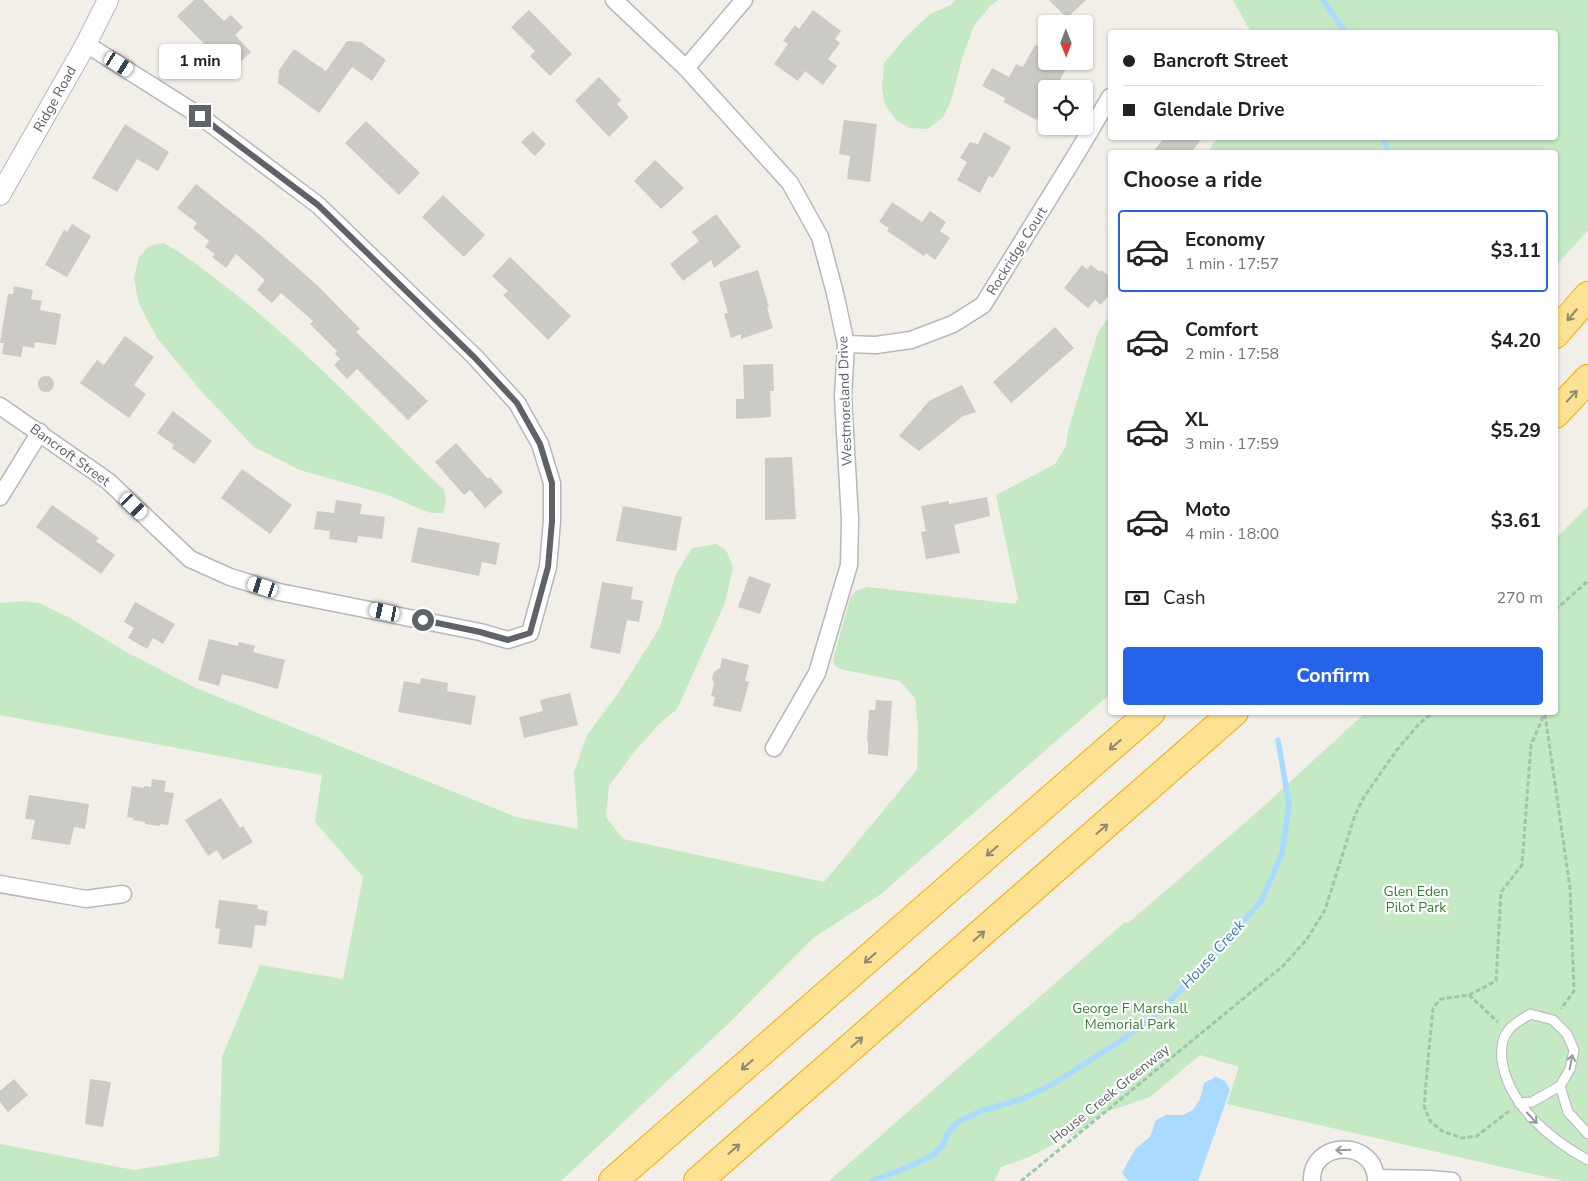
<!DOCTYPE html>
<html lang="en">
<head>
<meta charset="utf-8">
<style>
  body { margin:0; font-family:"Nunito Sans",sans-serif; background:#f6f6f6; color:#222; height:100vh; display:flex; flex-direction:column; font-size:19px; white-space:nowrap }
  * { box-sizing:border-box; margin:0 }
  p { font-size:16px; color:#767676 }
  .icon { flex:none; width:28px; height:28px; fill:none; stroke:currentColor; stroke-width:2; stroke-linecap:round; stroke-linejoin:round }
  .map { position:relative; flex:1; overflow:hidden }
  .side { position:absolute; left:1108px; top:150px; width:450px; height:565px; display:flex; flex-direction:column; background:#fff; border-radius:5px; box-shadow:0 1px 4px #0004 }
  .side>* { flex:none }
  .guide { position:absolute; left:1108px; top:30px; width:450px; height:110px; border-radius:5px; box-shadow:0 1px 4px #0004; display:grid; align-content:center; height:110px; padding:0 15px; background:#fff }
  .needle { width:32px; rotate:179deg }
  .tools { position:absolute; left:1038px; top:15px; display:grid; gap:10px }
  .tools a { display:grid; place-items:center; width:55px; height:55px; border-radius:5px; background:#fff; box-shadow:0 1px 4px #0004; font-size:25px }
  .end { position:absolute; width:22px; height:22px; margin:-11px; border:6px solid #5f6368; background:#fff; box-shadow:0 0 0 2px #fff }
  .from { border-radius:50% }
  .bubble { position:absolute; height:35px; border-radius:5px; background:#fff; box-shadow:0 1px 4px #0004; font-size:16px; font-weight:700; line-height:35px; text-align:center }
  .car { position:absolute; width:15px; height:30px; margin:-15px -8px; border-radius:6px; box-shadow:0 0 4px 1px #0007; background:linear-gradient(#fff 24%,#345 0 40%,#fff 0 76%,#345 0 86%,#fff 0) }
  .guide b { display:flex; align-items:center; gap:18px; height:48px; font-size:19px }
  .guide b+b { border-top:1px solid #e0e0e0 }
  .guide i { width:12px; height:12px; background:#222 }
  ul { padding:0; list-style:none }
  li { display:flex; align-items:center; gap:15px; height:82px; margin:0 10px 8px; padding:0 5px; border:2px solid transparent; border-radius:5px }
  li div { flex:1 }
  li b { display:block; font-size:19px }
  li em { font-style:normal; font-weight:700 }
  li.current { border-color:#2563eb }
  li>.icon { width:45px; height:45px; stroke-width:1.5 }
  h2 { padding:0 15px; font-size:22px; line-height:60px }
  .pay { display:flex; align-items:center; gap:12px; height:55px; padding:0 15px; font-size:19px }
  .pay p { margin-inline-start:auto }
  .primary-button { display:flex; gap:10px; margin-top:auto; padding:10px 15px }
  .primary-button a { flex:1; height:58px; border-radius:5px; background:#2563eb; color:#fff; font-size:20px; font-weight:700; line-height:58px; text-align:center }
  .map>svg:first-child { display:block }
  .green { fill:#c5e8c5 }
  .water { fill:#aadaff }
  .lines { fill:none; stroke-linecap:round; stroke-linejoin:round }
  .stream { stroke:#aadaff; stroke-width:5.5 }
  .building { fill:#cccac5 }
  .service-casing { stroke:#b5b8bc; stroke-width:11 }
  .minor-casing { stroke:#b5b8bc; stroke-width:19 }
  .tertiary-casing { stroke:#b5b8bc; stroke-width:22 }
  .motorway-casing { stroke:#f9ab00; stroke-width:30 }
  .path { stroke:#9cc7a9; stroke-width:3; stroke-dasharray:5 2.5; stroke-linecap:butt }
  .service { stroke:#fff; stroke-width:9 }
  .minor { stroke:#fff; stroke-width:16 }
  .tertiary { stroke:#fff; stroke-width:20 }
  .motorway { stroke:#fde293; stroke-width:28 }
  .oneway { stroke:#8e8975 }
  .oneway2 { stroke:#979a9d }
  .route { stroke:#5f6368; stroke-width:6 }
  .labels { text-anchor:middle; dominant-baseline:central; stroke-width:4.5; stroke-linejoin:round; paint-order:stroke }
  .street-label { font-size:14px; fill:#5f6368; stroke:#fff }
  .park-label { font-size:14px; fill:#348238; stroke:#fff }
  .water-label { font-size:15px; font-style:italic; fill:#4174aa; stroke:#fff }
</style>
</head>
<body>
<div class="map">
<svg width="1588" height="1181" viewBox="0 0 1588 1181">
  <rect width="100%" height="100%" fill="#f1efe8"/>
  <!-- green -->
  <g class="green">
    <polygon points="955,0 998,0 990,6 974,26 962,58 951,101 943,117 928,129 910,128 896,120 885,105 882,88 884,63 905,38 930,14 951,5"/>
    <polygon points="1233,0 1588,0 1588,230 1555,267 1555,152 1208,152 1217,138 1555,138 1555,32 1251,32"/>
    <path d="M163,243C187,255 207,273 229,289C306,349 374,422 444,490L446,502L443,513H432L422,510L388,495L300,470L254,447L203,393L157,338L139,304L134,279L139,257L149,246Z"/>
    <polygon points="1110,315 1110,694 881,894 813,938 730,1022 561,1181 0,1181 0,1144 134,1170 219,1156 222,1057 260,965 343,979 363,877 315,822 322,775 0,715 0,603 22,601 39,603 68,617 128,653 196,688 516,817 578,829 574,772 587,735 619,692 660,627 676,574 692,548 716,544 726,550 733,567 725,603 677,709 659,724 634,752 609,786 606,817 623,839 824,882 917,770 918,727 915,698 900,681 844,670 835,666 833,659 851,596 858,590 868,587 1015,604 1018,599 996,495 1055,464 1066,446 1068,431 1098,332"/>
    <polygon points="1588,506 1588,1181 1563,1181 1227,1104 1239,1067 1200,1055 1150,1097 1103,1113 1080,1131 1029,1157 1001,1167 994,1181 829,1181 1125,922 1128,923 1255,814 1365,713 1555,712 1555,539"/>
  </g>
  <!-- water -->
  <polygon class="water" points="1216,1077 1225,1081 1230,1090 1198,1181 1128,1181 1122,1173 1135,1149 1150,1137 1156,1120 1166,1115 1183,1115 1193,1110 1200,1099 1204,1083"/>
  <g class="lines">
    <!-- stream -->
    <g class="stream">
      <polyline points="1323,0 1345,32"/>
      <polyline points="1384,138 1388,152"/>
      <polyline points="871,1181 906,1168 935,1154 944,1143 948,1133 959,1121 981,1111 1022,1099 1053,1084 1122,1040 1153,1017 1198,973 1262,900 1282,853 1289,804 1278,740"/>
    </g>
  </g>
  <!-- building -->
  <g class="building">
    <polygon points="194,0 203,0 224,21 231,15 243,27 235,35 251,52 230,71 177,16"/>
    <polygon points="1049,0 1086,0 1067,18"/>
    <polygon points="529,10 572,54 550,76 530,56 535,51 511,27"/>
    <polygon points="813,10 841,31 835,39 840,43 828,59 837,66 823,85 805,71 798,81 774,64 788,44 783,41 795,25 799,29"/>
    <polygon points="347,41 361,42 386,60 372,81 352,67 319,113 278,83 279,70 294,49 326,71"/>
    <polygon points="1035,45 1046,51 1046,61 1070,61 1055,89 1046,89 1046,100 1036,120 1004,102 1005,98 982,86 992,68 1009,77 1016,64 1023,67"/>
    <polygon points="599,77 621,100 617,104 629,117 609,137 575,101"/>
    <polygon points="844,120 877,124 870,182 847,179 850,156 839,154"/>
    <polygon points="366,121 420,173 399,195 345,143"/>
    <polygon points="125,124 169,152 158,171 137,159 117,192 92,178"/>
    <polygon points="533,131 546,144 535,156 521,142"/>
    <polygon points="984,132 1011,147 993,178 989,176 980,193 957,180 967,162 960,158 970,142 978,144"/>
    <polygon points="1164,138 1202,138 1192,152 1153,152"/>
    <polygon points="655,160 684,188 661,209 634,181"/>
    <polygon points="196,184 259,234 318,286 360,329 356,332 428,401 408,420 357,369 347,379 334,365 340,359 335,354 337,351 310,324 313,321 281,293 272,303 257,290 265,280 236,254 226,268 212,257 215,254 205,247 209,241 193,228 197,223 177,208"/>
    <polygon points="443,195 485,235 464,257 422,217"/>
    <polygon points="892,202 922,222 930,211 946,222 940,231 950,238 935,260 926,253 924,256 887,231 889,228 879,222"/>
    <polygon points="716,214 741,247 714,268 711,260 683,281 670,264 699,241 692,232"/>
    <polygon points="72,224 91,236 67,277 45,265 64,230 67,232"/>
    <polygon points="510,257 571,316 548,340 503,295 508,291 492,276"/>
    <polygon points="1082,265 1087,269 1091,265 1100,272 1101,270 1110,277 1110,294 1101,305 1095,300 1088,308 1064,288"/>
    <polygon points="758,270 769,307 767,308 773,328 741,339 741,334 731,338 724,314 728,313 719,282"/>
    <polygon points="14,286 33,290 31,299 42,301 40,310 61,314 56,345 35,342 34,348 23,346 21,357 2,354 4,343 0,343 8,294 13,294"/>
    <polygon points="1055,327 1074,348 1011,403 993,382"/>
    <polygon points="125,336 154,357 134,385 146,394 129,418 80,383 97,360 104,365"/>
    <polygon points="773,364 774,391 770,391 771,417 736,419 736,399 744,399 743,365"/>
    <circle cx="46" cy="384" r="8"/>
    <polygon points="962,385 976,412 963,416 919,451 899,436 929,401"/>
    <polygon points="173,411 212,441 194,464 172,448 174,445 157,433"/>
    <polygon points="456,443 488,479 490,477 503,492 485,508 470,490 464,495 435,462"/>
    <polygon points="792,457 796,519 765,520 765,458"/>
    <polygon points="242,469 292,505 270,534 221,498"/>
    <polygon points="987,497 990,516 954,525 960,553 926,559 921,532 926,531 921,506 949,501 949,504"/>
    <polygon points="336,500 362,504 360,514 385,517 382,539 358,536 357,543 329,539 330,531 314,529 317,511 334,513"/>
    <polygon points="52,505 99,538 96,541 115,555 101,574 36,527"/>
    <polygon points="623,506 682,517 676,551 616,541"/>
    <polygon points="418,527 500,543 496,565 482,562 479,576 411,562"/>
    <polygon points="749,576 771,584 760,614 738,607"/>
    <polygon points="602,582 633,587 631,599 643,601 639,622 627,620 620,654 590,648"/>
    <polygon points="135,602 175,624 163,644 153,638 147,649 128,638 134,628 124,622"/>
    <polygon points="209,639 238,646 239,642 255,646 253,652 285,660 278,689 222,674 219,686 198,680"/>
    <polygon points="722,658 749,665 745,681 749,682 741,712 713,706 715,697 711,696 714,684 712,678 714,672 720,668"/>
    <polygon points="421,678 448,683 447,691 476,696 471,725 398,712 404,681 420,684"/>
    <polygon points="570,693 578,725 524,738 519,717 543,711 540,700"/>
    <polygon points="876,700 892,701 888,756 868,754 868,741 867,741 869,710 875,710"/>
    <polygon points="152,779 166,781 164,792 174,793 168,825 161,824 159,826 145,824 145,822 133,820 134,818 127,817 132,786 144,788 144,786 151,787"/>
    <polygon points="29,795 89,804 85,829 74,827 70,845 31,839 35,820 25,819"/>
    <polygon points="221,798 240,828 243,826 253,842 223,860 217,850 208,856 185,820"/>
    <polygon points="219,900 258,905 257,909 268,911 266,926 255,925 252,948 218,944 220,929 215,928"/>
    <polygon points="14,1079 28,1095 8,1112 0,1102 0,1091"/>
    <polygon points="90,1079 111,1082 103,1127 85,1124"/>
  </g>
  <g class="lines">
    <!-- service casing -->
    <g class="service-casing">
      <g id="service">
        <polyline points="1519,1103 1532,1102 1560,1086"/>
        <path d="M1588,1134L1568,1112L1560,1086L1570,1069L1574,1050L1567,1034L1553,1020L1530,1014C1523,1019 1512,1024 1508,1031C1501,1039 1501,1050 1502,1060C1508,1105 1551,1140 1588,1160"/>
      </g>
    </g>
    <!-- minor casing -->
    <g class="minor-casing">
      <g id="minor">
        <polyline points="614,0 686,68 790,183 820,237 835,293 846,344 843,397 850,519 849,565 817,673 774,748"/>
        <polyline points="686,68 744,0"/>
        <polyline points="846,344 876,345 911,340 953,324 983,305 1077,153 1110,97"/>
        <polyline points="0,406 108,481 190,559 230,577 279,592 480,632 508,640 530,633 548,567 552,521 552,483 540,444 517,403 475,357 318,205 200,116 86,44"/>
        <polyline points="0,497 40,432"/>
        <polyline points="0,884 86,899 123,894"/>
        <polyline points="1377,1178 1430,1179 1452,1181"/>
        <path d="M1312,1181C1310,1140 1376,1138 1376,1181"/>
      </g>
    </g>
    <!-- tertiary casing -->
    <g class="tertiary-casing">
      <polyline id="tertiary" points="0,195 86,44 108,0"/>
    </g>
    <!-- motorway casing -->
    <g class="motorway-casing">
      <g id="motorway">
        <polyline points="1555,334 1588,296"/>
        <polyline points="1555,414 1588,379"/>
        <polyline points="613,1181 1151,712"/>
        <polyline points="698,1181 1234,712"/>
      </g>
    </g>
    <!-- path -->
    <g class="path">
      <polyline points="1555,610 1588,581"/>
      <polyline points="1545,714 1570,888 1574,991 1561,1009"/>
      <polyline points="1469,995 1498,1022"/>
      <polyline points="1509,1111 1477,1136 1462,1138 1442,1131 1430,1121 1424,1106 1428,1060 1433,1008 1441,999 1469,995 1496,981 1501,892 1522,865 1531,745 1545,712"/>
      <polyline points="1021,1181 1283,966 1307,939 1325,910 1355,815 1364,797 1396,751 1419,724 1433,712"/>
    </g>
    <!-- service -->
    <use href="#service" class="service"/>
    <!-- minor -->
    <use href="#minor" class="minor"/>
    <!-- tertiary -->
    <use href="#tertiary" class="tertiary"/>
    <!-- motorway -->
    <use href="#motorway" class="motorway"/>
  </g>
  <!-- one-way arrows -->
  <defs><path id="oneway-shaft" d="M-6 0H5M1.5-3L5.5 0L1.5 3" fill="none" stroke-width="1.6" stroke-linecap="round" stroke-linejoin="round" transform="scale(1.25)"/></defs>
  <g class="oneway">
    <use href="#oneway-shaft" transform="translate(1572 315) rotate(130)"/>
    <use href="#oneway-shaft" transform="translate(1572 396) rotate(-47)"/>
    <use href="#oneway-shaft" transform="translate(1115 745) rotate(139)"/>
    <use href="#oneway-shaft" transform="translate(1102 829) rotate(-41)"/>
    <use href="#oneway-shaft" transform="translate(992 851) rotate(139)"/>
    <use href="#oneway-shaft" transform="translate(979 936) rotate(-41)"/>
    <use href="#oneway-shaft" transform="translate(870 958) rotate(139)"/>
    <use href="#oneway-shaft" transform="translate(857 1042) rotate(-41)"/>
    <use href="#oneway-shaft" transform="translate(747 1065) rotate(139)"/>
    <use href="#oneway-shaft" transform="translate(734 1149) rotate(-41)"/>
  </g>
  <g class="oneway2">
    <use href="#oneway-shaft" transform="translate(1571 1062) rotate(-79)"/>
    <use href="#oneway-shaft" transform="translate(1532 1118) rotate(47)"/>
    <use href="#oneway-shaft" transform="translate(1343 1150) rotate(178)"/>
  </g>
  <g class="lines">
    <!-- route -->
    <polyline class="route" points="200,116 318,205 475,358 517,403 540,444 552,483 552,521 548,567 530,633 508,640 480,632 423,620"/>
  </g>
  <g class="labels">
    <!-- street labels -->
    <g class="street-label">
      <text transform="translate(55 99) rotate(-61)">Ridge Road</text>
      <text transform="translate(1017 251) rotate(-58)">Rockridge Court</text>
      <text transform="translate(845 401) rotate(-92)">Westmoreland Drive</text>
      <text transform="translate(70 455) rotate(36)">Bancroft Street</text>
      <text transform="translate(1110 1094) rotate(-39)">House Creek Greenway</text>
    </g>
    <!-- park labels -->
    <g class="park-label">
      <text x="1416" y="891">Glen Eden<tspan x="1416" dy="16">Pilot Park</tspan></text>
      <text x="1130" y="1008">George F Marshall<tspan x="1130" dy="16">Memorial Park</tspan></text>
    </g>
    <!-- water labels -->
    <g class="water-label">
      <text transform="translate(1213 954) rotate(-48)">House Creek</text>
    </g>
  </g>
</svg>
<div class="tools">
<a><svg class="needle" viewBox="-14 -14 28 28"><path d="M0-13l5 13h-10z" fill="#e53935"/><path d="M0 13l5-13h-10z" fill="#767676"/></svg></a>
<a><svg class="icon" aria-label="locate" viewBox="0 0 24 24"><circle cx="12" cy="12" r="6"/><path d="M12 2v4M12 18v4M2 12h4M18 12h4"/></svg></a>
</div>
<i class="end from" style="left:423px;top:620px"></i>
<i class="end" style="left:200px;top:116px"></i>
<div class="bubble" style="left:159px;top:44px;width:82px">1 min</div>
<i class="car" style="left:119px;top:64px;rotate:122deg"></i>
<i class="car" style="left:134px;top:506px;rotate:134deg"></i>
<i class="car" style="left:263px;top:587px;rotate:288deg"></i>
<i class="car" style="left:385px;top:612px;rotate:282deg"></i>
<div class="guide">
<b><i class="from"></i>Bancroft Street</b>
<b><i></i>Glendale Drive</b>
</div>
<section class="side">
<h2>Choose a ride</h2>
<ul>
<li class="current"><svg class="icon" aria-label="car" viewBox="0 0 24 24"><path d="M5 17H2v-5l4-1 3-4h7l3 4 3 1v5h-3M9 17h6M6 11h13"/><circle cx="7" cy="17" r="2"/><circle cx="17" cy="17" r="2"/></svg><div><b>Economy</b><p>1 min · 17:57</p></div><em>$3.11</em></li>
<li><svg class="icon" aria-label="car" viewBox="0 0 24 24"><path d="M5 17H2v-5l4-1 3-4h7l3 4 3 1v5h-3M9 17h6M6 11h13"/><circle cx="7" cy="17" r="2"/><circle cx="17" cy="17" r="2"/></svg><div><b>Comfort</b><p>2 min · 17:58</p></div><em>$4.20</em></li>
<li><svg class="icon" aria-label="car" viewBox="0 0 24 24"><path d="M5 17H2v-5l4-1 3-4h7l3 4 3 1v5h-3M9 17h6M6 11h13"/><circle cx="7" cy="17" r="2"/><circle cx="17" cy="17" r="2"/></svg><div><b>XL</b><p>3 min · 17:59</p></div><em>$5.29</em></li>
<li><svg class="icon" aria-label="car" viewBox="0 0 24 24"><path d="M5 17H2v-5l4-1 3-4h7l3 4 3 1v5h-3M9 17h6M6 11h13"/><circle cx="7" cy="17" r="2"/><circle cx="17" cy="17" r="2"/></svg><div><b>Moto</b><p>4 min · 18:00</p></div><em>$3.61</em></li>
</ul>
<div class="pay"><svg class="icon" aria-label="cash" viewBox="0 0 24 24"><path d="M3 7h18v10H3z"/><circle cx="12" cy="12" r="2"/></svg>Cash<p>270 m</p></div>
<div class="primary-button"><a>Confirm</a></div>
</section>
</div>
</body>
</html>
